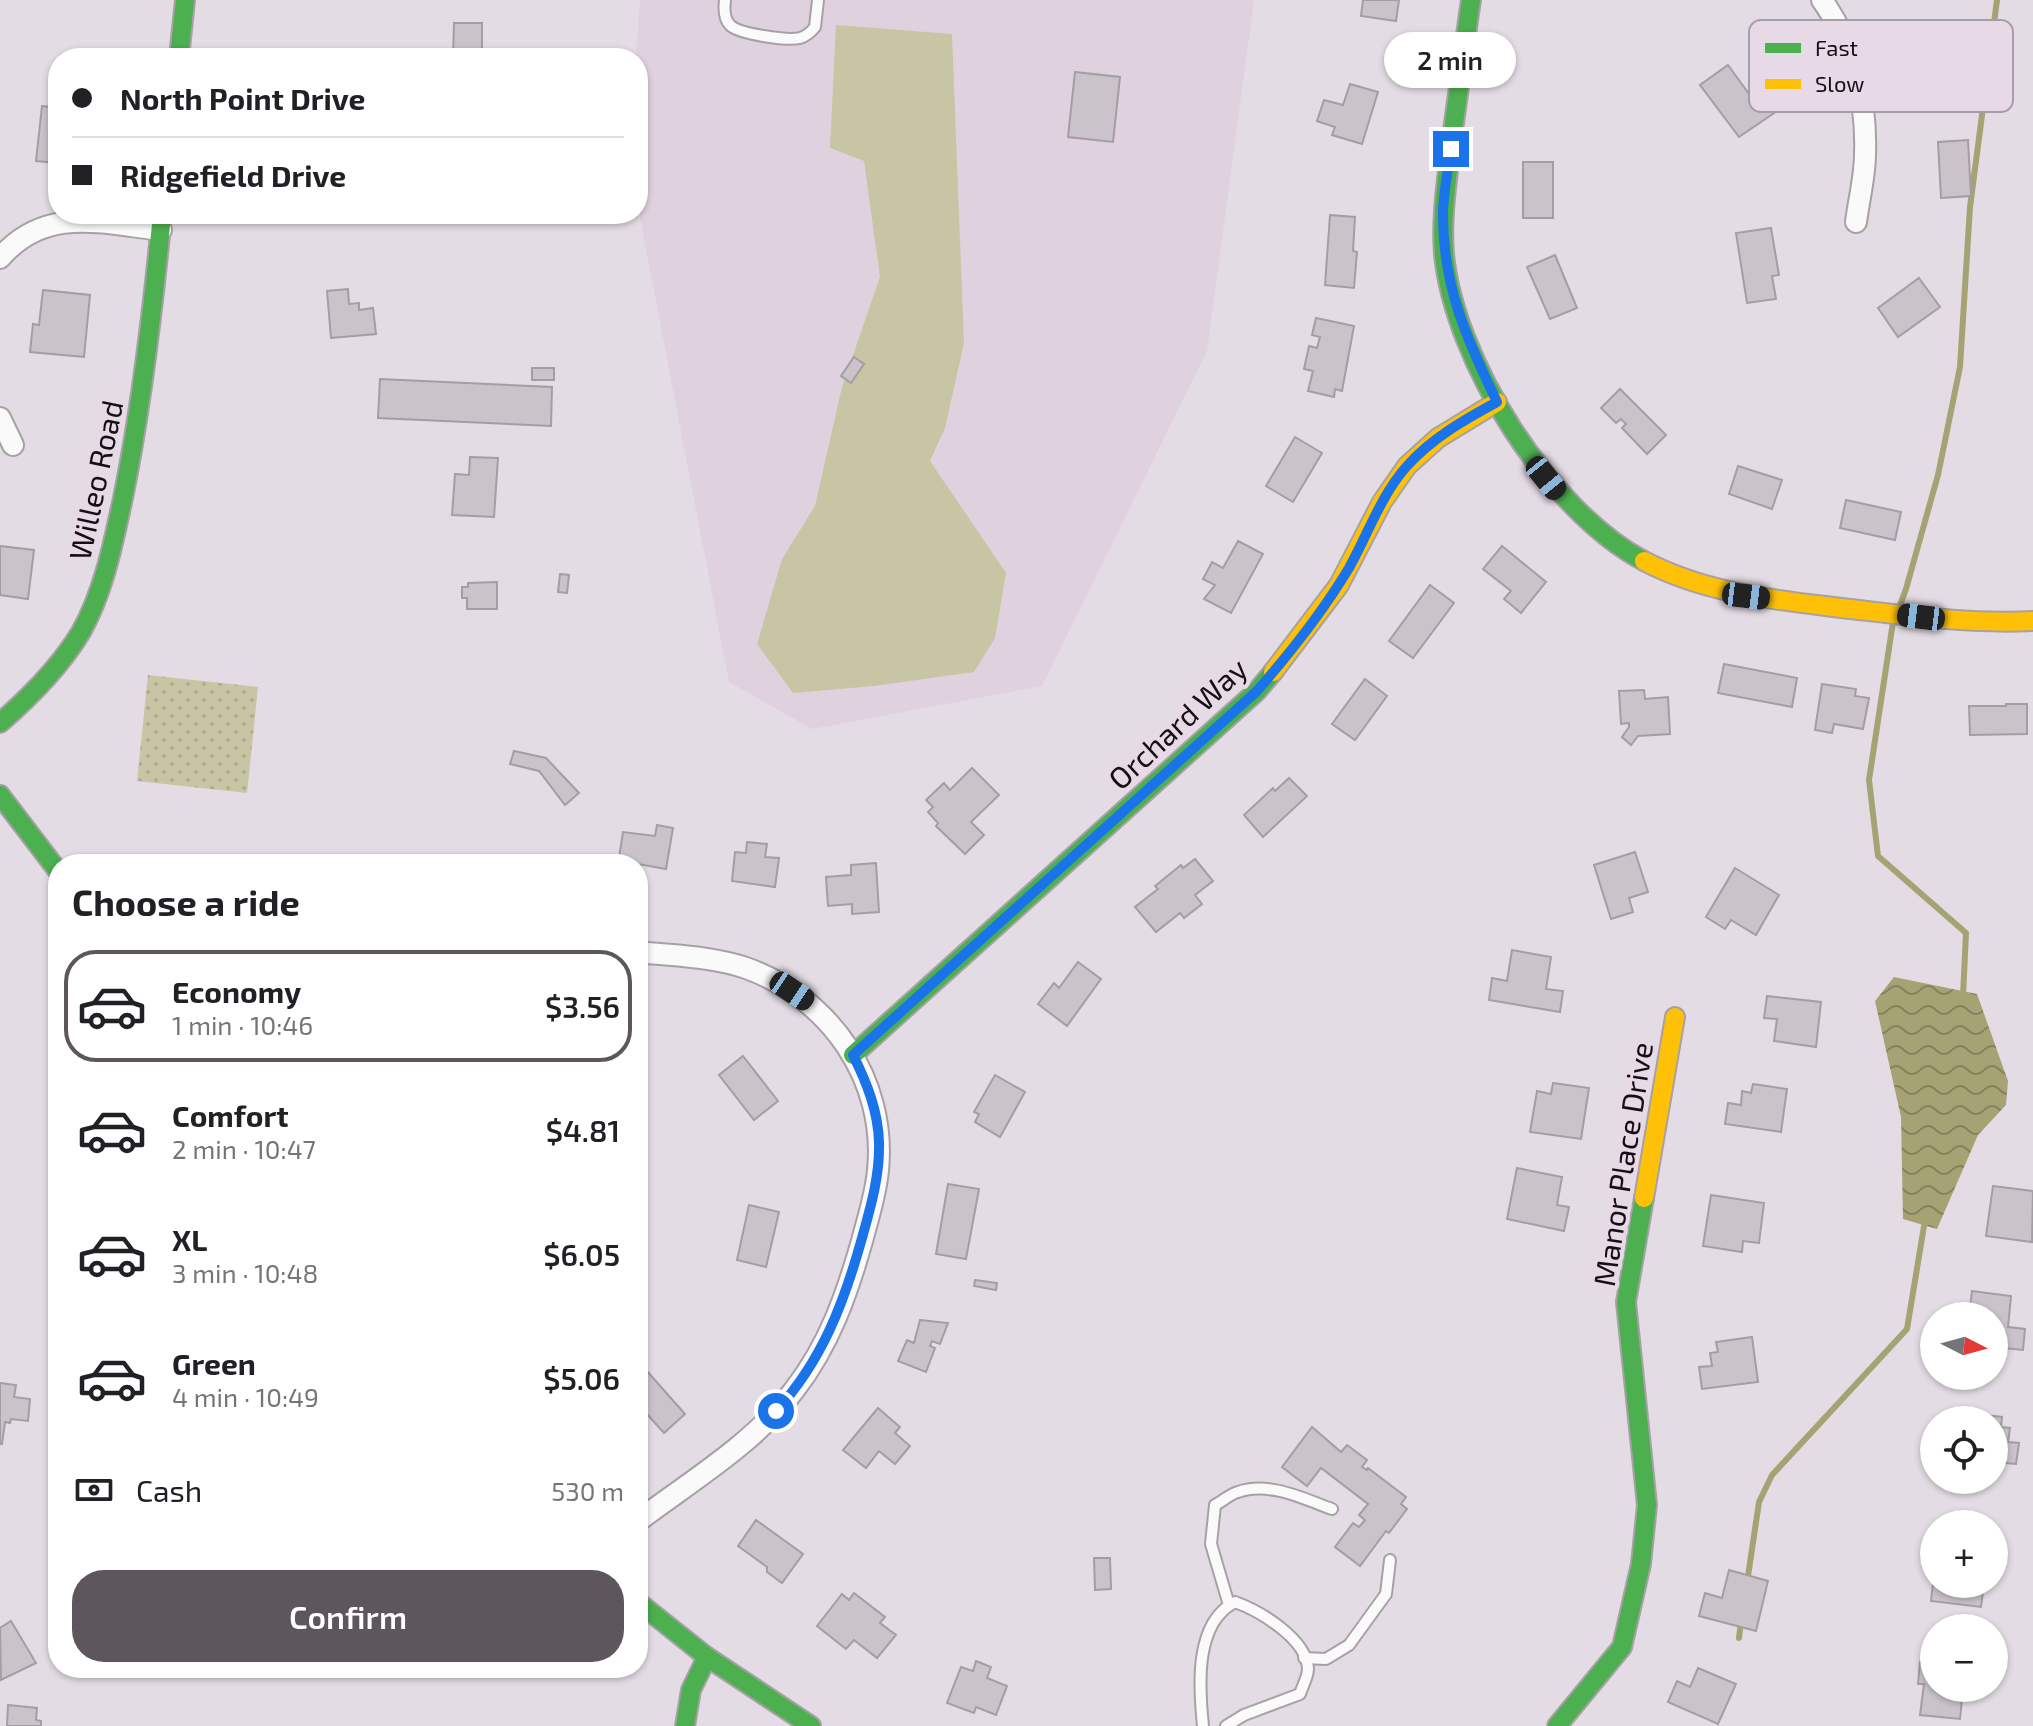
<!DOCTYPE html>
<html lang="en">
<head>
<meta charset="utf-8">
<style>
  body { margin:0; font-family:"Exo 2",sans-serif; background:#f6f6f6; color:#202124; height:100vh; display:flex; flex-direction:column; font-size:30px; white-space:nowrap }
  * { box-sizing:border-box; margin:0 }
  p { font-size:26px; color:#757577 }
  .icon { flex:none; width:44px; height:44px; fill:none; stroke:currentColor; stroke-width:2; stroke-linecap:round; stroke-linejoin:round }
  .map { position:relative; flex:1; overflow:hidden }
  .panel { position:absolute; left:48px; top:854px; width:600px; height:824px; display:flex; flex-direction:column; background:#fff; border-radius:32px; box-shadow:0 2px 6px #0004 }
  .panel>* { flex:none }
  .banner { position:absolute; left:48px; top:48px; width:600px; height:176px; border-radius:32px; box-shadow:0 2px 6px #0004; display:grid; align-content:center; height:176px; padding:0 24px; background:#fff }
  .needle { width:52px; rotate:96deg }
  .tools { position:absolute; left:1920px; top:1302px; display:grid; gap:16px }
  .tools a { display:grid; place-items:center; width:88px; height:88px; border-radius:50%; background:#fff; box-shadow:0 2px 6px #0004; font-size:40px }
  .end { position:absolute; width:36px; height:36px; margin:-18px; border:10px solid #1a73e8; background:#fff; box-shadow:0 0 0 4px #fff }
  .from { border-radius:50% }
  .bubble { position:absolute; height:56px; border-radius:28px; background:#fff; box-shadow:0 2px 6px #0004; font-size:26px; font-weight:600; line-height:56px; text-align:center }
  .car { position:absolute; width:24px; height:48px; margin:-24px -12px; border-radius:10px; box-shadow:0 0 6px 2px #0007; background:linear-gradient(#222 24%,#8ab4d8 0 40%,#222 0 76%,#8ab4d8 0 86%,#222 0) }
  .banner b { display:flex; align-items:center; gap:28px; height:76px; font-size:30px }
  .banner b+b { border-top:2px solid #e0e0e0 }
  .banner i { width:20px; height:20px; background:#202124 }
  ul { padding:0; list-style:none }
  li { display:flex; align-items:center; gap:24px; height:112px; margin:0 16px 12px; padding:0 8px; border:4px solid transparent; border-radius:32px }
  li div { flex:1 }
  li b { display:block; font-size:30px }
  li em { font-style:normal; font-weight:600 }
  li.active { border-color:#5d575d }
  li>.icon { width:72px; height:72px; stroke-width:1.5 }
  h2 { padding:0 24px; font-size:36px; line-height:96px }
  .pay { display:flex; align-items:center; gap:20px; height:88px; padding:0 24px; font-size:30px }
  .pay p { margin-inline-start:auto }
  .primary-button { display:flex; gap:16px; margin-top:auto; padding:16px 24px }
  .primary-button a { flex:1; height:92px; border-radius:32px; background:#5d575d; color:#fff; font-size:32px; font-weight:600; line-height:92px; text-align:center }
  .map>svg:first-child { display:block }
  .built { fill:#e0d1df }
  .grass { fill:#c8c5a4 }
  .park { fill:url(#park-dots) }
  .water { fill:url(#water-waves) }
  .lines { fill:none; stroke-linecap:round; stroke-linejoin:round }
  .stream { stroke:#a5a374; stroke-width:6 }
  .building { fill:#cac4ca; stroke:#a49da3; stroke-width:2 }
  .lane-casing { stroke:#a7a1a6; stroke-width:14 }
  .street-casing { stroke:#a7a1a6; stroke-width:24 }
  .fast-casing { stroke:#a7a1a6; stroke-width:22 }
  .slow-casing { stroke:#a7a1a6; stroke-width:22 }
  .lane { stroke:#fbfafb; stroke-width:10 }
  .street { stroke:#fbfafb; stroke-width:20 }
  .fast { stroke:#4caf50; stroke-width:18 }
  .slow { stroke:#ffc107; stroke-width:18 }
  .route { stroke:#1a73e8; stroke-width:10 }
  .labels { text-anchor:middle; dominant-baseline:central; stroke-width:8; stroke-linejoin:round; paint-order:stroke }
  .street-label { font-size:30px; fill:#140f14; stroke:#e8d9e7 }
  .key { fill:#e8d9e7; stroke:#a89ca8; stroke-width:2 }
  .key-label { font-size:22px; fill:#140f14 }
</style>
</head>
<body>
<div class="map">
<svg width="2033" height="1726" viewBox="0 0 2033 1726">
  <defs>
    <pattern id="park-dots" width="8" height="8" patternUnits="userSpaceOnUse" patternTransform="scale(2)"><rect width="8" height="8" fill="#c8c5a4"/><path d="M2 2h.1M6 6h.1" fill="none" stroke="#aba88c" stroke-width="1.8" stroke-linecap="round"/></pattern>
    <pattern id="water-waves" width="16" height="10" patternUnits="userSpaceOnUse" patternTransform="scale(2)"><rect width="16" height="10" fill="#a5a374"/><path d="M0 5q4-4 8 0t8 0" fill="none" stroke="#85835e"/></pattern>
  </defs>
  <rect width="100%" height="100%" fill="#e4dce4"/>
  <!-- built -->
  <polygon class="built" points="640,0 1254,0 1207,351 1042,686 812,729 729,682 638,207 638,58 636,58"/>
  <!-- grass -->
  <polygon class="grass" points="836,25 952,34 964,343 945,428 930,461 1006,573 995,638 974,672 874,686 793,693 757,644 782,559 815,506 842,387 880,277 864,161 830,148"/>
  <!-- park -->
  <polygon class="park" points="148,675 258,687 247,793 137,781"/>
  <!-- water -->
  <polygon class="water" points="1894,977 1977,994 2008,1081 2006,1105 1978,1135 1937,1229 1903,1219 1901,1117 1875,1001"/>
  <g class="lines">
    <!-- stream -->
    <g class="stream">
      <polyline points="1899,608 1906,589 1938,475 1960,367 1970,207 1997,0"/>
      <polyline points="1893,622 1869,780 1878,856 1966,933 1963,996"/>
      <polyline points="1747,1583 1759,1502 1772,1475 1907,1329 1925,1220"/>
      <polyline points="1739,1638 1741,1621"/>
    </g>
  </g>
  <!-- building -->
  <g class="building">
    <polygon points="1363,0 1399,0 1396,21 1361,16"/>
    <polygon points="454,23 482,23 482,58 453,58"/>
    <polygon points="1728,65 1752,98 1767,86 1783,107 1739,137 1700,85"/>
    <polygon points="1075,72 1120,77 1113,142 1068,137"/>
    <polygon points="1350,84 1378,92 1362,144 1332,135 1335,127 1317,121 1324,100 1343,105"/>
    <polygon points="42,106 58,108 58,163 36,161"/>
    <polygon points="1968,140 1971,196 1941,198 1938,142"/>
    <rect x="1523" y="162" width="30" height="56"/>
    <polygon points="1330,215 1355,217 1353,251 1357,252 1354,288 1325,285"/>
    <polygon points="1771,228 1779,275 1772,276 1776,299 1747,303 1736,233"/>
    <polygon points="1555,255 1577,308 1550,319 1527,267"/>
    <polygon points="1919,278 1940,307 1898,337 1878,308"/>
    <polygon points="348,289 349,304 359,303 359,310 373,308 376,334 331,338 327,291"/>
    <polygon points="43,290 90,295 84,357 30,352 33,324 39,325"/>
    <polygon points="1316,318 1354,326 1342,391 1335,389 1334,397 1308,391 1313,371 1304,369 1309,346 1317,348 1320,337 1312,335"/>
    <polygon points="854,357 864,364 851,383 841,376"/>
    <rect x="532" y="368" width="22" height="12"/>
    <polygon points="380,379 552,387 551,426 378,418"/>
    <polygon points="1620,389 1666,435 1647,454 1622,428 1626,424 1621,419 1616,423 1601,408"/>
    <polygon points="1295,437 1322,453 1293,502 1266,486"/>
    <polygon points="470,457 498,458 494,517 452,515 455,474 469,475"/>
    <polygon points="1738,466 1782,480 1772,509 1729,494"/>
    <polygon points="1846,500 1901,512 1895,540 1840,528"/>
    <polygon points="1238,541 1263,554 1231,613 1204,599 1215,585 1203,579 1212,562 1223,568"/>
    <polygon points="0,546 34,550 28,599 0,595"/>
    <polygon points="1502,546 1546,582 1521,613 1504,599 1511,591 1483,569"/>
    <polygon points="560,574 569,575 567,593 558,592"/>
    <polygon points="497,582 497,609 467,609 467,598 462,598 462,587 468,587 468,583"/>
    <polygon points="1430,585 1454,603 1413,658 1389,641"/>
    <polygon points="1724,664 1797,678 1792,707 1718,693"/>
    <polygon points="1365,679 1387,696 1355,740 1332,724"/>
    <polygon points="1822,684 1856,689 1855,696 1869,698 1863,729 1834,724 1832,733 1815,730"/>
    <polygon points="1644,690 1645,699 1668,697 1670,734 1638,736 1631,745 1622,737 1629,727 1629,723 1621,724 1619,691"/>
    <polygon points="2006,704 2027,704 2027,734 1970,735 1969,706 2006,706"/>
    <polygon points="514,751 546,758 579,793 565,805 539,771 510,764"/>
    <polygon points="972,768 999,795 971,822 984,835 965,854 936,826 938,823 928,812 933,807 926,800 944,783 950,790"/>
    <polygon points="1289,778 1307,796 1263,837 1244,815 1273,788 1275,791"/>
    <polygon points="657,825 673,828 666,869 638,864 618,864 623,832 655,836"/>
    <polygon points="747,842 767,844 765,857 779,858 775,887 732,881 735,852 746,853"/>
    <polygon points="1635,852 1648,892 1629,898 1633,912 1611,919 1594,865"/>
    <polygon points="1195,859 1213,881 1195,895 1202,904 1184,918 1180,913 1156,932 1135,907 1158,889 1155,886 1181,865 1183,868"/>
    <polygon points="876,863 879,912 852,914 852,904 828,906 826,877 851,875 851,865"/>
    <polygon points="1735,868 1779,895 1756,935 1731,920 1725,929 1706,917"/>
    <polygon points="1512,950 1551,957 1546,989 1563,991 1560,1012 1489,1000 1492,978 1507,981"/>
    <polygon points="1078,962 1101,979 1067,1026 1038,1004 1054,983 1059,988"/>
    <polygon points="1767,996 1821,1002 1816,1047 1774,1041 1777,1019 1764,1018"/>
    <polygon points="743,1056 778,1101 754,1120 719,1075"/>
    <polygon points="995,1075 1025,1092 1000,1137 975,1122 979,1114 974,1112"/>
    <polygon points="1553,1083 1589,1088 1581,1139 1530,1132 1537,1091 1551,1094"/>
    <polygon points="1753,1084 1787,1089 1781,1132 1725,1124 1728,1103 1741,1105 1742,1091 1751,1093"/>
    <polygon points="1517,1168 1562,1177 1557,1205 1569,1207 1564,1231 1507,1219"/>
    <polygon points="948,1184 979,1189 966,1259 936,1254"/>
    <polygon points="1993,1186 2033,1191 2032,1242 1986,1236"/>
    <polygon points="1711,1195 1764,1203 1759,1243 1743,1241 1742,1252 1703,1246"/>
    <polygon points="749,1205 779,1212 766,1267 737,1260"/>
    <polygon points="975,1280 997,1283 996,1290 974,1286"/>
    <polygon points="1972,1291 2011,1296 2008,1327 2025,1329 2023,1350 1994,1347 1994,1316 1969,1316"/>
    <polygon points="920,1320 948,1323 940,1344 932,1341 930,1346 935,1348 926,1372 898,1361 907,1340 914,1343"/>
    <polygon points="1752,1337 1758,1382 1702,1389 1699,1367 1712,1366 1710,1353 1718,1352 1716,1342"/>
    <polygon points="638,1361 685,1414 664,1433 638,1404"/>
    <polygon points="0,1383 16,1385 14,1397 30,1399 28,1421 11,1419 10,1423 5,1422 2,1444 0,1444"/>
    <polygon points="878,1408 900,1427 895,1433 910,1446 895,1464 879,1451 866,1468 843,1450"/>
    <polygon points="1966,1413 2002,1417 2001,1427 2010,1428 2008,1442 2019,1443 2016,1464 1994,1462 1994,1420 1965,1420"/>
    <polygon points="1312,1427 1341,1452 1347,1445 1367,1460 1362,1467 1367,1470 1368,1468 1406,1497 1401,1504 1407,1509 1389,1533 1386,1531 1360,1566 1335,1547 1353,1523 1359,1527 1365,1520 1359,1515 1368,1504 1321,1468 1307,1486 1282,1467"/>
    <polygon points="756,1520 803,1554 782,1583 767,1572 767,1567 738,1546"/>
    <polygon points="1094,1558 1110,1558 1111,1589 1095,1590"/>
    <polygon points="1729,1570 1768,1581 1756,1631 1699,1616 1705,1593 1722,1598"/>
    <polygon points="1934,1574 1934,1584 1984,1584 1981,1607 1931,1601"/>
    <polygon points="854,1593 885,1617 880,1623 896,1635 877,1658 854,1640 846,1649 817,1626 842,1594 849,1600"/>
    <polygon points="11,1621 36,1663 1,1680 0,1628"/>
    <polygon points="976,1661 991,1667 987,1678 1007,1686 996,1715 976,1707 974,1713 947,1703 961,1667 973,1671"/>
    <polygon points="1920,1662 1934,1664 1934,1688 1982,1688 1982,1691 1963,1689 1960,1719 1920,1715 1924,1684 1918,1684"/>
    <polygon points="1698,1668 1736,1684 1718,1724 1668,1702 1677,1681 1690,1687"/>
    <polygon points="8,1705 37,1708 36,1720 41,1721 41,1726 7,1726"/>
  </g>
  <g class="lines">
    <!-- lane casing -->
    <g class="lane-casing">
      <g id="lane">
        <path d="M725,0C724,8 724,19 730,25C738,34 788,41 800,38C807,36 811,32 815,27L818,0"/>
        <path d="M1229,1605L1211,1544L1215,1505C1223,1501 1230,1494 1238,1492C1269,1481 1304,1499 1332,1509"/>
        <polyline points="1304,1658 1326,1659 1349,1645 1386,1594 1390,1560"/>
        <path d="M1203,1726C1199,1687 1194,1623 1235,1602C1260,1611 1307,1639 1308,1669C1308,1677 1302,1687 1300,1694L1244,1715L1226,1726"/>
      </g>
    </g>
    <!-- street casing -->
    <g class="street-casing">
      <g id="street">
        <path d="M1822,0C1853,43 1867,101 1865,154C1865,176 1859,199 1856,222"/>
        <path d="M0,258C45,206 100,223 161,230"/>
        <polyline points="0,418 13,445"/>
        <path d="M638,952C673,956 712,956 746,968C830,998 887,1080 878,1170C876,1194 868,1218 862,1241C847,1294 829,1345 795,1389C755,1443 691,1481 638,1521"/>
      </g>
    </g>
    <!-- fast casing -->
    <g class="fast-casing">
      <g id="fast">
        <path d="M1471,0C1464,48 1458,96 1451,145C1447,181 1441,218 1444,254C1454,360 1549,511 1644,561"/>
        <polyline points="179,58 185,0"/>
        <path d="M0,723C31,696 60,667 81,632C104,591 113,544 123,498C142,405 153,309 162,214"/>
        <polyline points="0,795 58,871"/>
        <polyline points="853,1055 1257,691 1273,672"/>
        <polyline points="638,1602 707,1657 811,1726"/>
        <polyline points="685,1726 691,1690 707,1657"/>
        <polyline points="1557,1726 1622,1647 1641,1564 1647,1505 1626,1302 1644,1198"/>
      </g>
    </g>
    <!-- slow casing -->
    <g class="slow-casing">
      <g id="slow">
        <path d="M1644,561C1709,595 1779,600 1850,609C1911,616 1971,624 2033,621"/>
        <polyline points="1273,672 1339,585 1382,502 1407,466 1438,438 1497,402"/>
        <polyline points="1644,1198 1675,1017"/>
      </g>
    </g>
    <!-- lane -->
    <use href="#lane" class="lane"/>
    <!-- street -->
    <use href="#street" class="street"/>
    <!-- fast -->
    <use href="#fast" class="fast"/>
    <!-- slow -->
    <use href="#slow" class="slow"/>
  </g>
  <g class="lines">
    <!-- route -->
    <path class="route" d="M776,1411C822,1361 844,1303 862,1238C871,1206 880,1175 879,1142C878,1111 867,1083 853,1055L1257,691C1291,652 1322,613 1349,568C1368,534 1381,495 1407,466C1432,438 1464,420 1497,402C1466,338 1442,284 1443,211C1444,190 1448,169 1451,149"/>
  </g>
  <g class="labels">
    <!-- street labels -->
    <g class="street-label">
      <text transform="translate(95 480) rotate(-78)">Willeo Road</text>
      <text transform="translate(1177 723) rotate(-43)">Orchard Way</text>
      <text transform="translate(1622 1164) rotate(-81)">Manor Place Drive</text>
    </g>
  </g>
  <!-- legend -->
  <rect x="1749" y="20" width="264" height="92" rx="12" class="key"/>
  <rect x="1765" y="43" width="36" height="10" fill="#4caf50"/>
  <rect x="1765" y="79" width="36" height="10" fill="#ffc107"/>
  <g class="key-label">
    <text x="1815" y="56">Fast</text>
    <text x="1815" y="92">Slow</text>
  </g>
</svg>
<div class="tools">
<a><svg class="needle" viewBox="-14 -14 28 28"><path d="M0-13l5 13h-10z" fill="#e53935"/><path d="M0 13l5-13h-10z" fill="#757577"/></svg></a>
<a><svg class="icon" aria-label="locate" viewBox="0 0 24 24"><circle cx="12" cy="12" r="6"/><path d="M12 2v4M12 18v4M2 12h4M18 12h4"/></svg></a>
<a>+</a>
<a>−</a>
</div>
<i class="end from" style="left:776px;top:1411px"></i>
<i class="end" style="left:1451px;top:149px"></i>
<div class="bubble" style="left:1384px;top:32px;width:132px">2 min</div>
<i class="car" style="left:1546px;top:478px;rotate:141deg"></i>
<i class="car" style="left:1746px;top:596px;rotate:97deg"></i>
<i class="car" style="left:1921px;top:617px;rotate:277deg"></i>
<i class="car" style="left:792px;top:991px;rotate:124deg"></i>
<div class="banner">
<b><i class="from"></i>North Point Drive</b>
<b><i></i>Ridgefield Drive</b>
</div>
<section class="panel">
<h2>Choose a ride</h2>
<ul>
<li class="active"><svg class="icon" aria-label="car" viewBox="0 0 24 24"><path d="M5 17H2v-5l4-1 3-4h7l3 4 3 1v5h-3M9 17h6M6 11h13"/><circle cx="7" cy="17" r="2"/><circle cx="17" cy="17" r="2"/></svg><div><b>Economy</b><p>1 min · 10:46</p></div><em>$3.56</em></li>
<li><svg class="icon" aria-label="car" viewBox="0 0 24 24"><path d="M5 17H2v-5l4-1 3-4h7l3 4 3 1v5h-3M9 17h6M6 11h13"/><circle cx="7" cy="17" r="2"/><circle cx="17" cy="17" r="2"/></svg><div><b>Comfort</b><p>2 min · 10:47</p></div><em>$4.81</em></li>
<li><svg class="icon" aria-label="car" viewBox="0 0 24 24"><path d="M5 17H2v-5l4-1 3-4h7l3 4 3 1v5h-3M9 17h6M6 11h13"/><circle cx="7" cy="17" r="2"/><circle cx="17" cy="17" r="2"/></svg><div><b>XL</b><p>3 min · 10:48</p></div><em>$6.05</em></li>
<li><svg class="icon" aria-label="car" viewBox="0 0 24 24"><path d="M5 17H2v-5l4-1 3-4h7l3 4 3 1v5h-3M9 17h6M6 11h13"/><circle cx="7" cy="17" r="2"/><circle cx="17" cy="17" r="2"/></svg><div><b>Green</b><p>4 min · 10:49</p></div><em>$5.06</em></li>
</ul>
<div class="pay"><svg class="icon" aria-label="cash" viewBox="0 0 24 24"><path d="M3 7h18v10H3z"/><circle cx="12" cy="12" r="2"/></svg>Cash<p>530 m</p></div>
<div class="primary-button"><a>Confirm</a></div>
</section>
</div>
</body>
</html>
